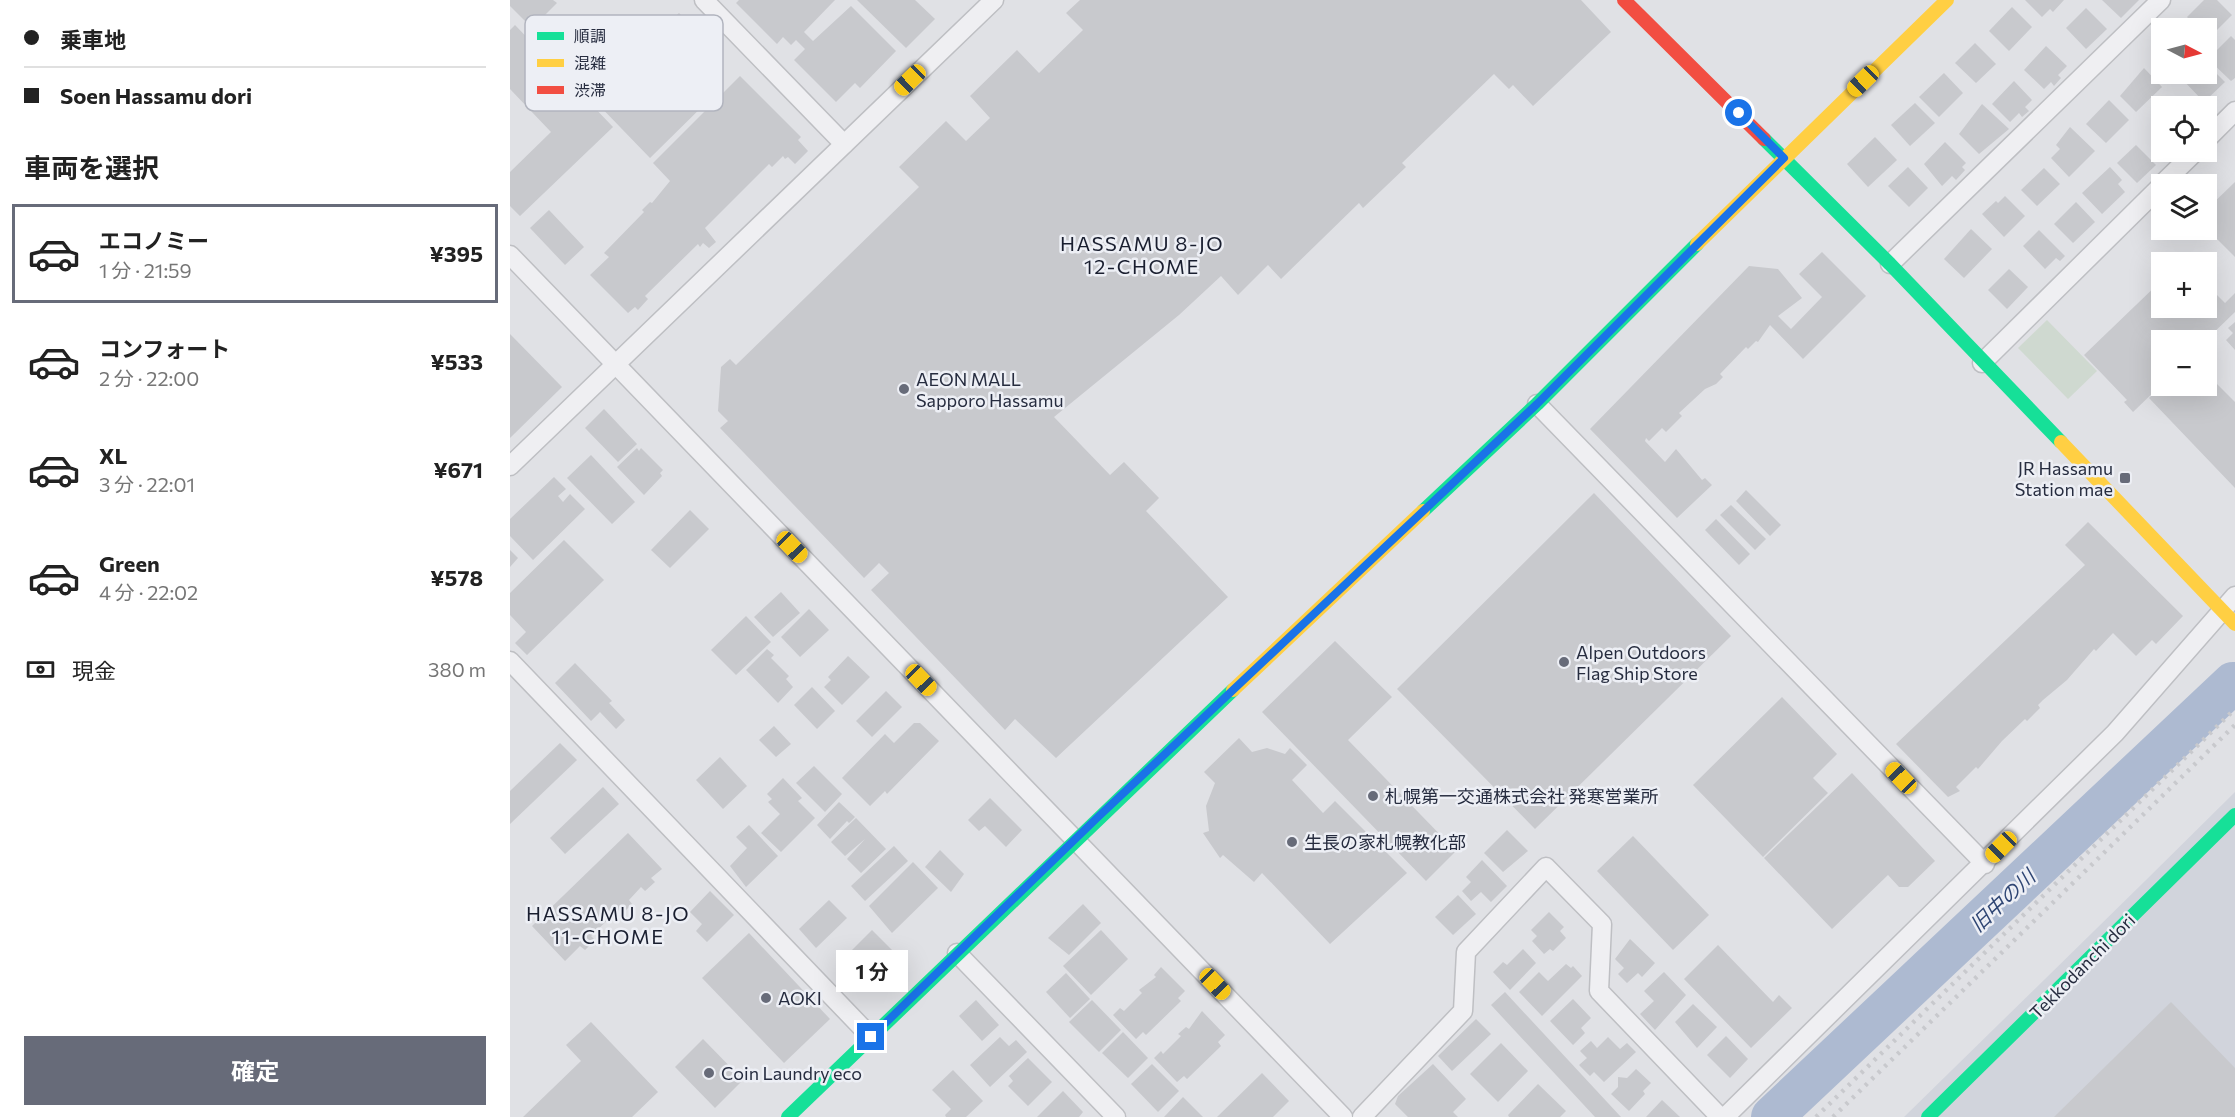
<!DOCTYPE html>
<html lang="ja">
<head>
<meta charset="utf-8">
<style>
  body { margin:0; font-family:Commissioner,"Noto Sans JP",sans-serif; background:#f2f2f2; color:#222; height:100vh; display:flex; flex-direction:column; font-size:22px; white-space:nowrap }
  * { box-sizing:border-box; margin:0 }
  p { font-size:20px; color:#767676 }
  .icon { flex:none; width:33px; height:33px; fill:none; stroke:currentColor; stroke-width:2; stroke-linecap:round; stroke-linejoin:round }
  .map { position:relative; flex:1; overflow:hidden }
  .details { display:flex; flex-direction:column; background:#fff; width:510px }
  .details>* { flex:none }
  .hud { display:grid; align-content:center; height:132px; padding:0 24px; background:#fff }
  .needle { width:39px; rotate:96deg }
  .tools { position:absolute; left:1641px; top:18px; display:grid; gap:12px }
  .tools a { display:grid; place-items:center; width:66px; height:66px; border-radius:0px; background:#fff; box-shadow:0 6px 24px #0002; font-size:30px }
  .end { position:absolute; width:27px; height:27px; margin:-14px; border:8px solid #1a73e8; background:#fff; box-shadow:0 0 0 3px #fff }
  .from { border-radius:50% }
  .bubble { position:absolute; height:42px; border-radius:0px; background:#fff; box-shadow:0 6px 24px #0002; font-size:20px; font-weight:700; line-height:42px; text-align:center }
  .car { position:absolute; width:18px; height:36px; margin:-18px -9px; border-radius:8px; box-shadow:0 0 4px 2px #0007; background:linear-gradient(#f5c518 24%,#345 0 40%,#f5c518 0 76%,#345 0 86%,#f5c518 0) }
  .hud b { display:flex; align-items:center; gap:21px; height:57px; font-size:22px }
  .hud b+b { border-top:2px solid #e0e0e0 }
  .hud i { width:15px; height:15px; background:#222 }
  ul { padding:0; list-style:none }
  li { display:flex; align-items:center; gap:18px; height:99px; margin:0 12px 9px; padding:0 12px; border:3px solid transparent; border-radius:0px }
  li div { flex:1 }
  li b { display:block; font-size:22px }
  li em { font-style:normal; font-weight:700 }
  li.active { border-color:#676b79 }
  li>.icon { width:54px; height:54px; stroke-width:1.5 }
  h2 { padding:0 24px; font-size:27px; line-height:72px }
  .pay { display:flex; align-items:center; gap:15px; height:66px; padding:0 24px; font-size:22px }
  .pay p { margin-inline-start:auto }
  .button { display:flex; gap:12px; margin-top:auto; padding:12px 24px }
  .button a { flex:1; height:69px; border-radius:0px; background:#676b79; color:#fff; font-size:24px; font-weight:700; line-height:69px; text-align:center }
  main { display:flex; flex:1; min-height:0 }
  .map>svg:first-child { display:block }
  .built { fill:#d1d4dc }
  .green { fill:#cfd9d0 }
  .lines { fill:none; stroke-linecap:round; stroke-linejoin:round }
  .river { stroke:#adbad1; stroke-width:42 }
  .building { fill:#c8c9cd }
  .street-casing { stroke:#bebfc3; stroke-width:21 }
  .street { stroke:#efeff2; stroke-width:18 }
  .fast { stroke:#16e098; stroke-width:14 }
  .slow { stroke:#ffcf43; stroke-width:14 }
  .jam { stroke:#f24e42; stroke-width:14 }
  .rail { stroke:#c8c9cd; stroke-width:4.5; stroke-dasharray:3 6; stroke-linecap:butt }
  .route { stroke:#1a73e8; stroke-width:8 }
  .poi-dot { fill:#676b79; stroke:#edeff5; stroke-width:2 }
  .labels { text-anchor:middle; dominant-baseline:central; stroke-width:5; stroke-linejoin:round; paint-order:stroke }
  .poi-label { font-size:18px; fill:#262c3f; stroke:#edeff5; text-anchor:start }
  .street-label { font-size:18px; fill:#262c3f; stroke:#edeff5 }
  .neighbourhood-label { font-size:20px; letter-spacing:1.5px; fill:#191e2f; stroke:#edeff5 }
  .water-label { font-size:20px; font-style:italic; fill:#2f4674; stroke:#edeff5 }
  .key { fill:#edeff5; stroke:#b1b4be; stroke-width:1.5 }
  .key-label { font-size:16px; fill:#262c3f }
</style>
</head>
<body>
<main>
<section class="details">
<div class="hud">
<b><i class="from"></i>乗車地</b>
<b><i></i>Soen Hassamu dori</b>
</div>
<h2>車両を選択</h2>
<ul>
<li class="active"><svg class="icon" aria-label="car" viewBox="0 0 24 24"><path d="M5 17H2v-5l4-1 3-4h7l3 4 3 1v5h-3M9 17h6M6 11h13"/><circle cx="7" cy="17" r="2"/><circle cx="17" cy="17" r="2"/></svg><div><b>エコノミー</b><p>1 分 · 21:59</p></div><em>¥395</em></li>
<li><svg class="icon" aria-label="car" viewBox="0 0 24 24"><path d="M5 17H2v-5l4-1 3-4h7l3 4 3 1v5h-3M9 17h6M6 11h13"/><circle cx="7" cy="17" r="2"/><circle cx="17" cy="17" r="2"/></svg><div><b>コンフォート</b><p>2 分 · 22:00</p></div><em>¥533</em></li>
<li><svg class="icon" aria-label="car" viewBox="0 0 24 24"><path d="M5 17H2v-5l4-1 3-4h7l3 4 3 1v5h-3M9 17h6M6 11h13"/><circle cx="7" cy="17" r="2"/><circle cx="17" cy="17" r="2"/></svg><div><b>XL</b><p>3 分 · 22:01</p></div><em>¥671</em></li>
<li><svg class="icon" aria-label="car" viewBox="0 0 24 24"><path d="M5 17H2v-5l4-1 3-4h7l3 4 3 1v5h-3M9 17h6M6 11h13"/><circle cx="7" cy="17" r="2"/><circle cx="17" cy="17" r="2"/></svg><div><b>Green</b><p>4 分 · 22:02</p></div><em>¥578</em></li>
</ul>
<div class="pay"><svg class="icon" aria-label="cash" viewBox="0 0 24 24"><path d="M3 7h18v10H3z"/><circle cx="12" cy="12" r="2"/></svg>現金<p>380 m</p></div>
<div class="button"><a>確定</a></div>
</section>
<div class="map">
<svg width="1725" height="1117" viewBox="0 0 1725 1117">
  <rect width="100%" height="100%" fill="#e0e1e5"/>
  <!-- built -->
  <polygon class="built" points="1725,792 1725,1117 1394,1117 1635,881"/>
  <!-- green -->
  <polygon class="green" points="1537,320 1587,371 1558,399 1508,348"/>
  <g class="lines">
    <!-- river -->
    <polyline class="river" points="1262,1117 1723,683"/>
  </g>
  <!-- building -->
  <g class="building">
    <polygon points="0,0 43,0 47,3 22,28 0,6"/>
    <polygon points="229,0 325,0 294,32 303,41 341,6 386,51 350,88 345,83 326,102 284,60 295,49 286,40 281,45 273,37 267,44 226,3"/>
    <polygon points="347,0 405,0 425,19 396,48"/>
    <polygon points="570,0 1071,0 1101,32 1023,106 1003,85 999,89 984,74 892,163 896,167 853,208 849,203 771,279 758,265 728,295 711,276 669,315 544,417 600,475 614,462 649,498 636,511 718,597 546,758 505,719 495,730 361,590 379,573 369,563 354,578 210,428 218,421 208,411 211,367 220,359 226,365 409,187 389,167 436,121 456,141 480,118 460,96 507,50 529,73 573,30 556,13"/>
    <polygon points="1515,0 1554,0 1543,12 1540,9 1532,17"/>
    <polygon points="1592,0 1629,0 1611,18"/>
    <polygon points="1694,0 1707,0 1722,15 1696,41 1696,28 1671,28 1680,20 1677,17"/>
    <polygon points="1502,7 1522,27 1499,51 1479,31"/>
    <polygon points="1576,8 1597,29 1576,49 1556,28"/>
    <polygon points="169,13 190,35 172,53 208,91 140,158 82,98"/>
    <polygon points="5,25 103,127 10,216 0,206 0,172 41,132 0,89 0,30"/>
    <polygon points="1721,36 1725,40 1725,78 1721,81 1698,59"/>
    <polygon points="1465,43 1486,64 1466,83 1445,63"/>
    <polygon points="1652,43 1652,62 1649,59 1651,57 1644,50"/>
    <polygon points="1536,46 1557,66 1548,75 1551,78 1544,86 1541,82 1534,89 1514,70"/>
    <polygon points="1696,63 1715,82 1694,102 1672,79 1678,74 1696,74"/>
    <polygon points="1634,68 1652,87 1626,112 1610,96"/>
    <polygon points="1434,73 1453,93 1429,117 1409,97"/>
    <polygon points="230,76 291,137 288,140 298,151 285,164 278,157 275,159 273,156 262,167 259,164 195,228 206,242 199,248 193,243 190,247 188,244 135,296 138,299 128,310 125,307 118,313 80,275 99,257 94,253 134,212 132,210 140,202 142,203 160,181 143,163"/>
    <polygon points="1504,81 1522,100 1515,107 1519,111 1512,117 1509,113 1500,122 1482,104"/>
    <polygon points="1599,100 1619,120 1596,143 1576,124"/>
    <polygon points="1405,103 1425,123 1400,146 1381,125"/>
    <polygon points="1472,104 1499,129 1469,154 1449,134"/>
    <polygon points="1560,127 1585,151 1559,177 1541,158 1550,149 1546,145"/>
    <polygon points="1365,137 1387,160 1358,187 1337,164"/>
    <polygon points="1435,142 1456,163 1452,167 1455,170 1446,180 1442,176 1432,186 1414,164"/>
    <polygon points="1626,145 1646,165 1627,183 1607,163"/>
    <polygon points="1398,167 1418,188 1399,207 1378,186"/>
    <polygon points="1600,167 1612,180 1608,184 1615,192 1592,214 1572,193"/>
    <polygon points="1534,168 1550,184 1527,206 1511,190"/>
    <polygon points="1725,182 1725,257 1696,228 1696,210"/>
    <polygon points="1495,196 1515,216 1494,237 1472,214 1486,201 1488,203"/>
    <polygon points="1566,202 1585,222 1563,243 1544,224"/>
    <polygon points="39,210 74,247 55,265 20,228"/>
    <polygon points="1461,229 1482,249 1454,278 1434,259"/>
    <polygon points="1529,230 1555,256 1550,261 1546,258 1535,269 1513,246"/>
    <polygon points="1312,252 1356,296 1293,359 1260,325 1248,342 1246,341 1238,349 1236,347 1210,374 1213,377 1206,384 1195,389 1169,413 1172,416 1156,432 1152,428 1139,441 1136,438 1135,441 1155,462 1166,449 1192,480 1195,478 1202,485 1167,518 1080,429 1239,266 1268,269 1292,298 1268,316 1281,329 1312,297 1289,274"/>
    <polygon points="1499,269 1518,287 1497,309 1478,290"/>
    <polygon points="1652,280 1652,308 1696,308 1696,284 1715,303 1725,293 1725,312 1696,340 1652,340 1652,384 1623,412 1614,402 1617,400 1574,355"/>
    <polygon points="1725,322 1725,350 1716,340 1723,333 1718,328"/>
    <polygon points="0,334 52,387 0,438"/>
    <polygon points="1696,373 1725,402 1725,488 1639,398 1652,386 1696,386"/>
    <polygon points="94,409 127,444 108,462 75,428"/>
    <polygon points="127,448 129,451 131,448 153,470 150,473 152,476 134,495 107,467"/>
    <polygon points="81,455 125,502 102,524 57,478"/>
    <polygon points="44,477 56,489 48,496 53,502 60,494 75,509 23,560 0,536 0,519"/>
    <polygon points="1236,490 1271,525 1260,536 1226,501"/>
    <polygon points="1084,493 1221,636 1025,829 887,689"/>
    <polygon points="1221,505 1256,539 1245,550 1210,515"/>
    <polygon points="180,510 199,529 160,568 141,550"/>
    <polygon points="1206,519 1240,554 1229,565 1195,530"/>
    <polygon points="1578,522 1673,616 1646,644 1642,640 1626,656 1603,633 1586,651 1584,649 1557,680 1533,700 1528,705 1530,708 1517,721 1515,719 1492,741 1468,769 1466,767 1446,787 1450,791 1438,797 1386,744 1575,565 1555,545"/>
    <polygon points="54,540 94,580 17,655 5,643 16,632 0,615 0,593"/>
    <polygon points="0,550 8,558 0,567"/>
    <polygon points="271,592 290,613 263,637 244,617"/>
    <polygon points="299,609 319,630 290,657 271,637"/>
    <polygon points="236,616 261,642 226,675 201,650"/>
    <polygon points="825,641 882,697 838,740 946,851 916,881 752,712"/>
    <polygon points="257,649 264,655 261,658 279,676 276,679 283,687 268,703 236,670"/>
    <polygon points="338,656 360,677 332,705 314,687 321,680 318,677"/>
    <polygon points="65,663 102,701 99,703 115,720 106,729 90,712 81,721 45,683"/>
    <polygon points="302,687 325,711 307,729 284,705"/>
    <polygon points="376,691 392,707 362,737 346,721"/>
    <polygon points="1272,697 1327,754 1303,778 1318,793 1253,857 1183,785"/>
    <polygon points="404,723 410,723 429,741 377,794 375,791 360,806 332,778 375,734 384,743"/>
    <polygon points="264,726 281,744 266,757 249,740"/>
    <polygon points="729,738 742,752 757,748 775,754 780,748 797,765 782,780 813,813 825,801 897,873 820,944 752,873 744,882 713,855 710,858 693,833 699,831 696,806 705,783 694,772"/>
    <polygon points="50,743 67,760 0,824 0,791"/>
    <polygon points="210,757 237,786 213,809 186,780"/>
    <polygon points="304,766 332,794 315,812 286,783"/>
    <polygon points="1342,773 1425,861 1398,887 1389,887 1378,875 1322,929 1254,858"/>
    <polygon points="273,778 292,798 288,801 305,818 271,852 251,833 270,814 258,802 262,799 257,794"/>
    <polygon points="93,787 109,804 55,854 40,838"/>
    <polygon points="480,798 512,830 496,847 475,826 469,831 458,820"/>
    <polygon points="329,802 345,817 339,823 337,821 320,839 307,825"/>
    <polygon points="346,818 376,849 351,873 337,859 355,839 335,856 321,842"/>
    <polygon points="239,825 268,856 236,887 220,866 237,848 226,837"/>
    <polygon points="997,830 1018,851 993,872 974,853"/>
    <polygon points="118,833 152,869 141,878 145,882 135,891 131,887 119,900 122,904 112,914 108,910 81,936 85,940 75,950 70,946 55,961 22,926"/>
    <polygon points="1123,836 1199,915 1163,950 1087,871"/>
    <polygon points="384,846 398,861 355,901 341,886"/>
    <polygon points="430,850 454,874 441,892 415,867"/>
    <polygon points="972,860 997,886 981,902 971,892 961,901 952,891 961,882 956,877"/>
    <polygon points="403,862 428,888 382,933 359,906"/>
    <polygon points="200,891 224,915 197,942 186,931 192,924 180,912"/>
    <polygon points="948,895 966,914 943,935 925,917"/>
    <polygon points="319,900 337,918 306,948 289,929"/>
    <polygon points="573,904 591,923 559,955 538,938"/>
    <polygon points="1039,912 1054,927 1050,931 1056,938 1043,951 1040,949 1034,954 1022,941 1027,936 1021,930"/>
    <polygon points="362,930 384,952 355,982 336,963 345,953 342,950"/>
    <polygon points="591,930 618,959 581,995 553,966"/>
    <polygon points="239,933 320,1019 274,1063 192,978"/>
    <polygon points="1120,939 1145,963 1132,977 1128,973 1117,983 1108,974 1114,968 1105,959"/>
    <polygon points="1208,945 1263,1002 1269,995 1282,1008 1241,1048 1174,979"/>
    <polygon points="1013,949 1026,963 1000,990 983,972 993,962 997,965"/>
    <polygon points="1056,964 1061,968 1063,966 1072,976 1032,1016 1009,992 1029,972 1038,981"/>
    <polygon points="651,967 675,991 668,998 671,1001 636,1035 633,1032 626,1039 603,1015 610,1008 614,1011 632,993 629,990 646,977 644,975"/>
    <polygon points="1154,972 1176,995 1145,1030 1130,1014 1144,1001 1134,991"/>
    <polygon points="556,973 580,999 560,1018 536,992"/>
    <polygon points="995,992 1111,1117 1085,1117 981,1005"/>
    <polygon points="1063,999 1081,1018 1071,1028 1075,1033 1063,1045 1040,1021"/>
    <polygon points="466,1000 489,1025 472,1041 449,1016"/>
    <polygon points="582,1000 611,1030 589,1052 559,1022"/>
    <polygon points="1661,1002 1725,1068 1725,1117 1544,1117"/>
    <polygon points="1183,1004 1207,1027 1187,1048 1165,1022"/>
    <polygon points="692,1011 715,1035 708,1042 711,1046 677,1079 674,1076 667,1082 644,1058 651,1051 653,1054 671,1036 668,1034 676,1027 679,1029"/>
    <polygon points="966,1019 981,1034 942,1071 928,1056"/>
    <polygon points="81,1022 148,1092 122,1117 13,1117 71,1061 56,1045"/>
    <polygon points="613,1032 638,1058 618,1078 592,1053"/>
    <polygon points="1216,1036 1238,1059 1220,1078 1197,1055"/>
    <polygon points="490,1037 499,1046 506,1040 517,1052 480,1087 460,1065"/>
    <polygon points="1098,1037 1110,1049 1117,1043 1126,1052 1094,1082 1084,1072 1080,1076 1069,1065 1077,1058 1070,1051 1081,1041 1087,1048"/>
    <polygon points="193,1039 233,1080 205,1108 165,1067"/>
    <polygon points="991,1043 1018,1071 988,1102 960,1074"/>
    <polygon points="518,1058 542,1082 518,1106 498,1086 503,1081 499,1076"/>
    <polygon points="642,1064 669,1091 648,1112 621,1084"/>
    <polygon points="923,1064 956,1099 943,1112 948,1117 898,1117 885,1104 888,1096"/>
    <polygon points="1126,1069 1141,1083 1133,1091 1135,1094 1119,1111 1101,1094 1108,1087 1108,1077 1117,1078"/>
    <polygon points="443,1070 473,1101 456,1117 436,1117 435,1115 441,1109 422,1090"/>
    <polygon points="752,1073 779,1101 763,1117 707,1117"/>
    <polygon points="1028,1084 1056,1111 1050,1117 999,1117 998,1115"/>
    <polygon points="553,1091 573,1112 569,1117 527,1117"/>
    <polygon points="673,1097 693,1117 654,1117"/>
    <polygon points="1152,1100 1170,1117 1136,1117"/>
  </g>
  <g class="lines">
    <!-- street casing -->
    <g class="street-casing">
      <g id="street">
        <polyline points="194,0 334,144"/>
        <polyline points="1696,140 1725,111"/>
        <polyline points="1652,184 1685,152"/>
        <polyline points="0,255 833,1117"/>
        <polyline points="1380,264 1651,0"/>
        <polyline points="1472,363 1652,185"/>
        <polyline points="1027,404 1475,864"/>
        <polyline points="0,466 484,0"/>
        <polyline points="0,661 361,1037"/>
        <polyline points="447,953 606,1117"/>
        <polyline points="852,1117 953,1011 956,952 1036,867 1092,924 1089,991 1210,1117"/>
        <polyline points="1215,1117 1605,733 1725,596"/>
      </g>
    </g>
    <!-- street -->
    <use href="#street" class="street"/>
    <!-- fast -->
    <g class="fast">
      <polyline points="1254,139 1380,264 1551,442"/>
      <polyline points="913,511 1027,404 1187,244"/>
      <polyline points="278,1117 723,690"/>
      <polyline points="1418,1117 1725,815"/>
    </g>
    <!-- slow -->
    <g class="slow">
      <polyline points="1187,244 1437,0"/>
      <polyline points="1551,442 1725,624"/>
      <polyline points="723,690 913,511"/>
    </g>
    <!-- jam -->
    <polyline class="jam" points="1114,0 1254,139"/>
    <!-- rail -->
    <g class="rail">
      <polyline points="1306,1117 1725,709"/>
      <polyline points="1323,1117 1725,725"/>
    </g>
  </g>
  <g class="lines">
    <!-- route -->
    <polyline class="route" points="361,1037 587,818 1027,404 1274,158 1229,113"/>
  </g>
  <!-- markers -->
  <g class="poi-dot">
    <circle cx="394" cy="389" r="6"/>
    <rect x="1609" y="472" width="12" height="12" rx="3"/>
    <circle cx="1054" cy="662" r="6"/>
    <circle cx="863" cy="796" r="6"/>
    <circle cx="782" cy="842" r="6"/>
    <circle cx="256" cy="998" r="6"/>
    <circle cx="199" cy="1073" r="6"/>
  </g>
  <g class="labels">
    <!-- poi labels -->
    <g class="poi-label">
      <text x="406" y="379">AEON MALL<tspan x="406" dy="21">Sapporo Hassamu</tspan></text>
      <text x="1603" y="468" text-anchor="end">JR Hassamu<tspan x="1603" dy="21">Station mae</tspan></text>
      <text x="1066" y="652">Alpen Outdoors<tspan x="1066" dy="21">Flag Ship Store</tspan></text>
      <text x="875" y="796">札幌第一交通株式会社 発寒営業所</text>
      <text x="794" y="842">生長の家札幌教化部</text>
      <text x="268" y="998">AOKI</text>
      <text x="211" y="1073">Coin Laundry eco</text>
    </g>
    <!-- street labels -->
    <g class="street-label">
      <text transform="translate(1572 966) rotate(-45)">Tekkodanchi dori</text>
    </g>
    <!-- neighbourhood labels -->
    <g class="neighbourhood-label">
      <text x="632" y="243">HASSAMU 8-JO<tspan x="632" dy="23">12-CHOME</tspan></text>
      <text x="98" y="913">HASSAMU 8-JO<tspan x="98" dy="23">11-CHOME</tspan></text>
    </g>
    <!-- water labels -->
    <g class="water-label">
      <text transform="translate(1492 900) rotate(-43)">旧中の川</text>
    </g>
  </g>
  <!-- legend -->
  <rect x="15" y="15" width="198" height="96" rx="9" class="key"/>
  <rect x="27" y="32" width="27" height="8" fill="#16e098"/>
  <rect x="27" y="59" width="27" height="8" fill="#ffcf43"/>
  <rect x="27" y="86" width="27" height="8" fill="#f24e42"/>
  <g class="key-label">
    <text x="64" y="42">順調</text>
    <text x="64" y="69">混雑</text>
    <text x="64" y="96">渋滞</text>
  </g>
</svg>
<div class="tools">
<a><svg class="needle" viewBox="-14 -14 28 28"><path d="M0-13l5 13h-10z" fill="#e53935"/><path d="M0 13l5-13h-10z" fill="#767676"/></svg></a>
<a><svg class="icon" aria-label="locate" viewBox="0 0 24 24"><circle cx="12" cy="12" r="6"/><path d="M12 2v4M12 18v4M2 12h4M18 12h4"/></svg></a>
<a><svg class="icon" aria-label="layers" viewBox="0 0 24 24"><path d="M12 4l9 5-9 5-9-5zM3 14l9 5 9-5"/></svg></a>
<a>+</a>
<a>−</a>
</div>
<i class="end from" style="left:1229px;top:113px"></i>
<i class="end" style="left:361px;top:1037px"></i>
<div class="bubble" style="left:326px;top:950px;width:72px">1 分</div>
<i class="car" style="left:400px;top:80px;rotate:226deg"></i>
<i class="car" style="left:1353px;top:81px;rotate:226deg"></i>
<i class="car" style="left:282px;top:547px;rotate:136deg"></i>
<i class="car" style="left:411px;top:680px;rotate:136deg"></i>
<i class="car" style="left:1391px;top:778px;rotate:316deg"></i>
<i class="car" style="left:1491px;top:847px;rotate:225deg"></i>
<i class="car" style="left:705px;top:984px;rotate:136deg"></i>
</div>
</main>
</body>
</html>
